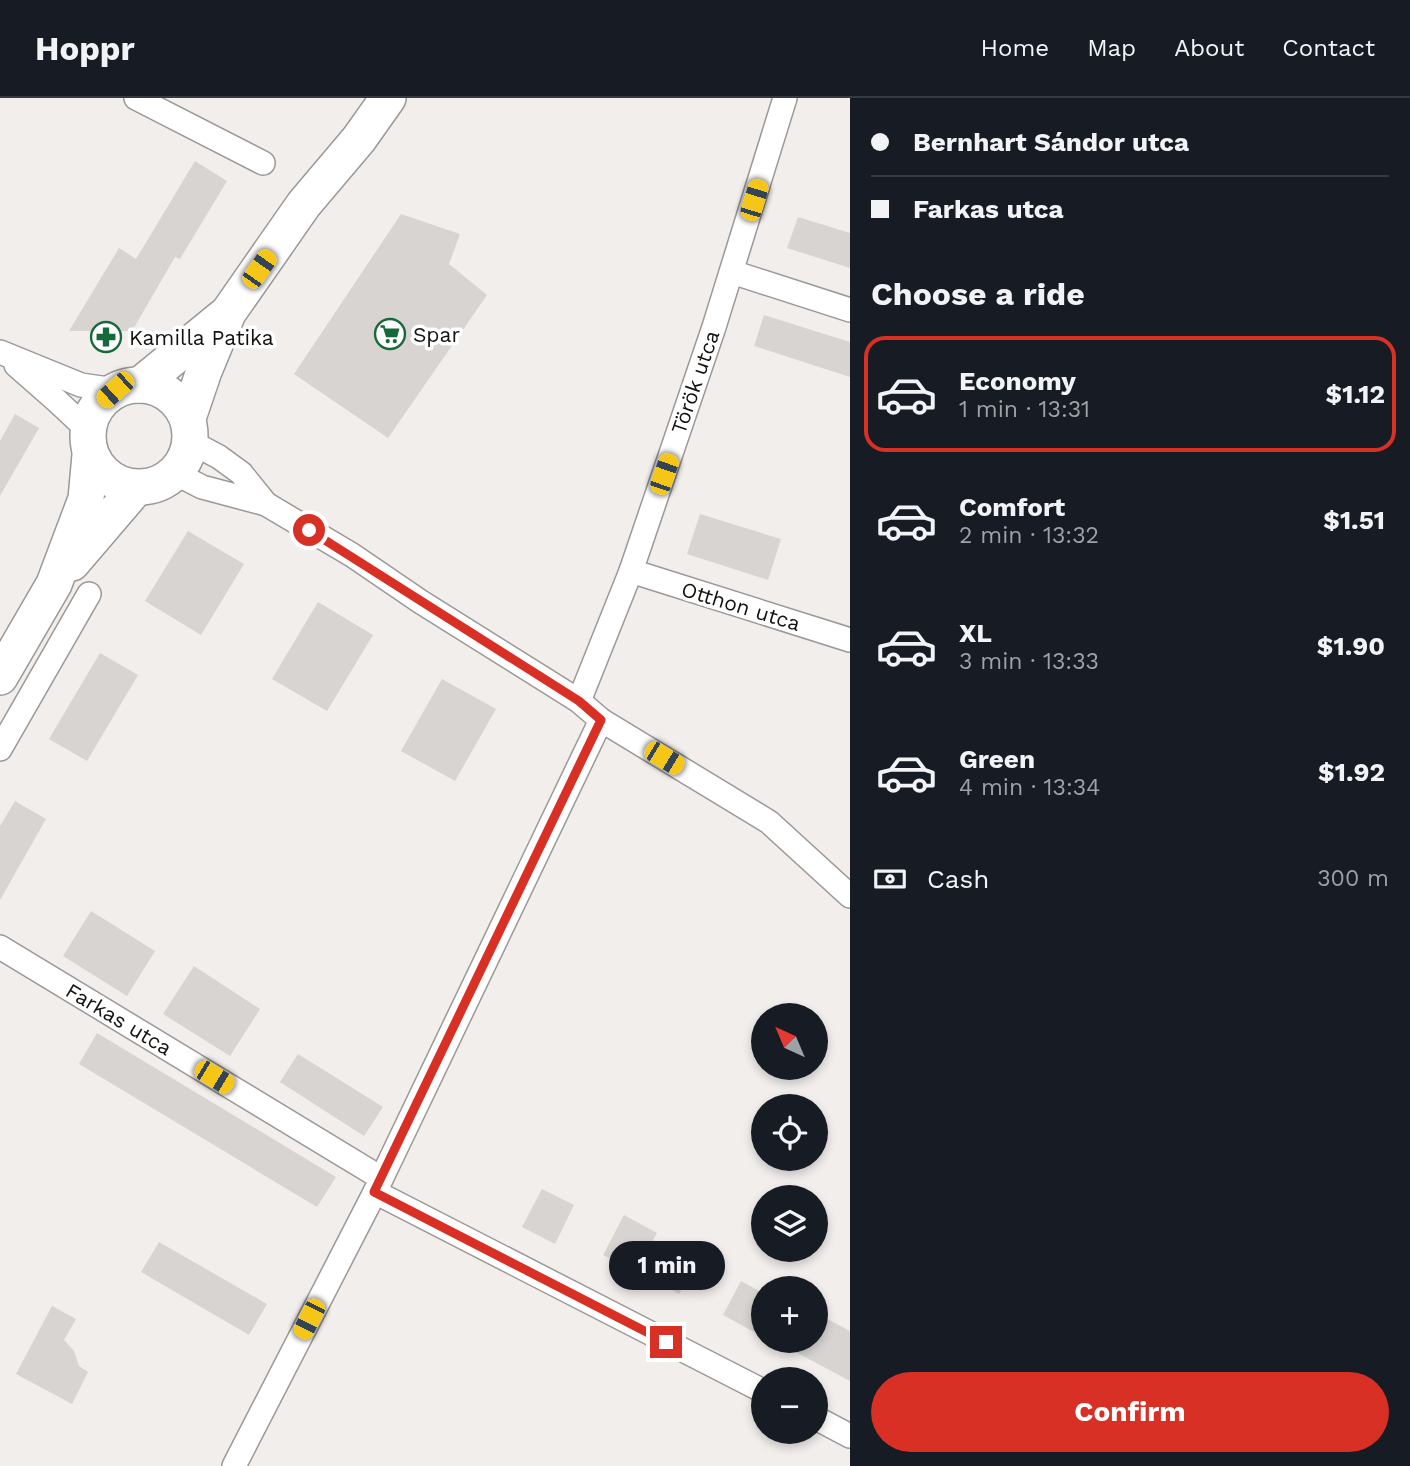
<!DOCTYPE html>
<html lang="en">
<head>
<meta charset="utf-8">
<style>
  body { margin:0; font-family:"Work Sans",sans-serif; background:#20242c; color:#f1f3f6; height:100vh; display:flex; flex-direction:column; font-size:26px; white-space:nowrap }
  * { box-sizing:border-box; margin:0 }
  p { font-size:23px; color:#9ea1a6 }
  .icon { flex:none; width:38px; height:38px; fill:none; stroke:currentColor; stroke-width:2; stroke-linecap:round; stroke-linejoin:round }
  .map { position:relative; flex:1; overflow:hidden }
  .side { display:flex; flex-direction:column; background:#171b24; width:560px }
  .side>* { flex:none }
  .hud { display:grid; align-content:center; height:154px; padding:0 21px; background:#171b24 }
  .needle { width:46px; rotate:316deg }
  .buttons { position:absolute; left:751px; top:905px; display:grid; gap:14px }
  .buttons a { display:grid; place-items:center; width:77px; height:77px; border-radius:50%; background:#171b24; box-shadow:0 4px 10px #0003; font-size:35px }
  .end { position:absolute; width:32px; height:32px; margin:-16px; border:9px solid #d93025; background:#fff; box-shadow:0 0 0 4px #fff }
  .from { border-radius:50% }
  .bubble { position:absolute; height:49px; border-radius:24px; background:#171b24; box-shadow:0 4px 10px #0003; font-size:23px; font-weight:700; line-height:49px; text-align:center }
  .car { position:absolute; width:21px; height:42px; margin:-21px -10px; border-radius:9px; box-shadow:0 0 5px 2px #0007; background:linear-gradient(#f5c518 24%,#345 0 40%,#f5c518 0 76%,#345 0 86%,#f5c518 0) }
  .hud b { display:flex; align-items:center; gap:24px; height:66px; font-size:26px }
  .hud b+b { border-top:2px solid #363941 }
  .hud i { width:18px; height:18px; background:#f1f3f6 }
  ul { padding:0; list-style:none }
  li { display:flex; align-items:center; gap:21px; height:116px; margin:0 14px 10px; padding:0 7px; border:4px solid transparent; border-radius:21px }
  li div { flex:1 }
  li b { display:block; font-size:26px }
  li em { font-style:normal; font-weight:700 }
  li.active { border-color:#d93025 }
  li>.icon { width:63px; height:63px; stroke-width:1.5 }
  h2 { padding:0 21px; font-size:32px; line-height:84px }
  .pay { display:flex; align-items:center; gap:18px; height:77px; padding:0 21px; font-size:26px }
  .pay p { margin-inline-start:auto }
  .primary-button { display:flex; gap:14px; margin-top:auto; padding:14px 21px }
  .primary-button a { flex:1; height:80px; border-radius:42px; background:#d93025; color:#fff; font-size:28px; font-weight:700; line-height:80px; text-align:center }
  header { display:flex; align-items:center; gap:42px; box-sizing:border-box; height:98px; padding:0 35px; background:#171b24; border-bottom:2px solid #363941 }
  header strong { font-size:33px }
  nav { display:flex; gap:38px; margin-inline-start:auto; font-size:24px }
  main { display:flex; flex:1; min-height:0 }
  .map>svg:first-child { display:block }
  .building { fill:#d7d4d1 }
  .lines { fill:none; stroke-linecap:round; stroke-linejoin:round }
  .minor-casing { stroke:#9b9896; stroke-width:26 }
  .primary-casing { stroke:#9b9896; stroke-width:38 }
  .minor { stroke:#fff; stroke-width:23 }
  .primary { stroke:#fff; stroke-width:35 }
  .route { stroke:#d93025; stroke-width:9 }
  .labels { text-anchor:middle; dominant-baseline:central; stroke-width:7; stroke-linejoin:round; paint-order:stroke }
  .poi-label { font-size:21px; fill:#131211; stroke:#fff; text-anchor:start }
  .street-label { font-size:21px; fill:#131211; stroke:#fff }
</style>
</head>
<body>
<header>
<strong>Hoppr</strong>
<nav><a>Home</a><a>Map</a><a>About</a><a>Contact</a></nav>
</header>
<main>
<div class="map">
<svg width="850" height="1368" viewBox="0 0 850 1368">
  <rect width="100%" height="100%" fill="#f1eeec"/>
  <!-- building -->
  <g class="building">
    <polygon points="195,63 227,83 180,161 175,159 132,233 69,233 119,150 136,161"/>
    <polygon points="401,116 460,136 449,166 487,197 388,340 294,276"/>
    <polygon points="798,119 850,135 850,170 787,150"/>
    <polygon points="764,217 850,244 850,279 754,248"/>
    <polygon points="15,316 39,330 0,398 0,343"/>
    <polygon points="700,416 781,441 768,482 687,456"/>
    <polygon points="188,433 244,466 201,537 145,503"/>
    <polygon points="318,504 373,537 327,613 272,581"/>
    <polygon points="100,555 138,577 87,663 49,641"/>
    <polygon points="442,581 496,611 455,683 401,653"/>
    <polygon points="15,703 46,721 0,802 0,728"/>
    <polygon points="91,813 155,853 127,898 63,858"/>
    <polygon points="194,868 260,911 230,958 163,916"/>
    <polygon points="97,935 336,1079 317,1109 79,966"/>
    <polygon points="298,956 383,1009 364,1038 280,984"/>
    <polygon points="542,1091 574,1107 555,1146 522,1129"/>
    <polygon points="624,1117 657,1135 653,1142 704,1171 693,1190 685,1186 679,1196 637,1172 636,1174 603,1157"/>
    <polygon points="159,1144 267,1206 249,1237 141,1174"/>
    <polygon points="741,1183 763,1195 763,1239 723,1217"/>
    <polygon points="52,1208 76,1221 64,1242 74,1253 79,1268 88,1274 72,1306 16,1276"/>
    <polygon points="816,1215 850,1233 850,1283 773,1242 816,1242"/>
  </g>
  <g class="lines">
    <!-- minor casing -->
    <g class="minor-casing">
      <g id="minor">
        <polyline points="136,0 263,65"/>
        <polyline points="732,174 850,212"/>
        <polyline points="0,254 81,287 115,292"/>
        <polyline points="16,267 57,303 88,332"/>
        <polyline points="191,344 219,359 241,375 266,406"/>
        <polyline points="175,375 202,389 266,406 352,457 421,504 579,603 601,622 769,724 850,798"/>
        <polyline points="631,473 850,542"/>
        <polyline points="579,603 631,473 714,229 785,0"/>
        <polyline points="0,651 89,496"/>
        <polyline points="0,849 381,1080"/>
        <polyline points="375,1094 763,1293"/>
        <polyline points="816,1320 850,1338"/>
        <polyline points="234,1368 375,1094 601,622"/>
      </g>
    </g>
    <!-- primary casing -->
    <g class="primary-casing">
      <g id="primary">
        <circle cx="139" cy="338" r="51"/>
        <polyline points="140,287 223,219"/>
        <polyline points="188,320 204,273 228,215 304,106 359,41 388,0"/>
        <polyline points="72,465 136,390"/>
        <polyline points="0,579 54,486 86,401 90,357"/>
      </g>
    </g>
    <!-- minor -->
    <use href="#minor" class="minor"/>
    <!-- primary -->
    <use href="#primary" class="primary"/>
  </g>
  <g class="lines">
    <!-- route -->
    <polyline class="route" points="309,432 579,603 601,622 374,1094 666,1244"/>
  </g>
  <!-- icons -->
  <defs>
    <g id="supermarket-ring" transform="scale(1.575)"><circle r="9.5" fill="#fff" stroke="#16693a" stroke-width="1.5"/><path d="M-6-5.5h2.5l.6 2H6L4.5 2H-2.5L-4.4-4H-6ZM-1.5 3.2a1.3 1.3 0 1 0 .1 0ZM3 3.2a1.3 1.3 0 1 0 .1 0Z" fill="#16693a"/></g>
    <g id="pharmacy-ring" transform="scale(1.575)"><circle r="9.5" fill="#fff" stroke="#16693a" stroke-width="1.5"/><path d="M-2-6h4v4h4v4h-4v4h-4v-4h-4v-4h4Z" fill="#16693a"/></g>
  </defs>
  <g fill-rule="evenodd">
    <use href="#supermarket-ring" x="390" y="236"/>
    <use href="#pharmacy-ring" x="106" y="239"/>
  </g>
  <g class="labels">
    <!-- poi labels -->
    <g class="poi-label">
      <text x="413" y="236">Spar</text>
      <text x="129" y="239">Kamilla Patika</text>
    </g>
    <!-- street labels -->
    <g class="street-label">
      <text transform="translate(695 284) rotate(-71)">Török utca</text>
      <text transform="translate(741 508) rotate(17)">Otthon utca</text>
      <text transform="translate(119 921) rotate(31)">Farkas utca</text>
    </g>
  </g>
</svg>
<div class="buttons">
<a><svg class="needle" viewBox="-14 -14 28 28"><path d="M0-13l5 13h-10z" fill="#e53935"/><path d="M0 13l5-13h-10z" fill="#9ea1a6"/></svg></a>
<a><svg class="icon" aria-label="locate" viewBox="0 0 24 24"><circle cx="12" cy="12" r="6"/><path d="M12 2v4M12 18v4M2 12h4M18 12h4"/></svg></a>
<a><svg class="icon" aria-label="layers" viewBox="0 0 24 24"><path d="M12 4l9 5-9 5-9-5zM3 14l9 5 9-5"/></svg></a>
<a>+</a>
<a>−</a>
</div>
<i class="end from" style="left:309px;top:432px"></i>
<i class="end" style="left:666px;top:1244px"></i>
<div class="bubble" style="left:609px;top:1143px;width:116px">1 min</div>
<i class="car" style="left:754px;top:102px;rotate:17deg"></i>
<i class="car" style="left:259px;top:171px;rotate:35deg"></i>
<i class="car" style="left:115px;top:292px;rotate:228deg"></i>
<i class="car" style="left:664px;top:376px;rotate:19deg"></i>
<i class="car" style="left:664px;top:660px;rotate:121deg"></i>
<i class="car" style="left:214px;top:979px;rotate:121deg"></i>
<i class="car" style="left:309px;top:1221px;rotate:207deg"></i>
</div>
<section class="side">
<div class="hud">
<b><i class="from"></i>Bernhart Sándor utca</b>
<b><i></i>Farkas utca</b>
</div>
<h2>Choose a ride</h2>
<ul>
<li class="active"><svg class="icon" aria-label="car" viewBox="0 0 24 24"><path d="M5 17H2v-5l4-1 3-4h7l3 4 3 1v5h-3M9 17h6M6 11h13"/><circle cx="7" cy="17" r="2"/><circle cx="17" cy="17" r="2"/></svg><div><b>Economy</b><p>1 min · 13:31</p></div><em>$1.12</em></li>
<li><svg class="icon" aria-label="car" viewBox="0 0 24 24"><path d="M5 17H2v-5l4-1 3-4h7l3 4 3 1v5h-3M9 17h6M6 11h13"/><circle cx="7" cy="17" r="2"/><circle cx="17" cy="17" r="2"/></svg><div><b>Comfort</b><p>2 min · 13:32</p></div><em>$1.51</em></li>
<li><svg class="icon" aria-label="car" viewBox="0 0 24 24"><path d="M5 17H2v-5l4-1 3-4h7l3 4 3 1v5h-3M9 17h6M6 11h13"/><circle cx="7" cy="17" r="2"/><circle cx="17" cy="17" r="2"/></svg><div><b>XL</b><p>3 min · 13:33</p></div><em>$1.90</em></li>
<li><svg class="icon" aria-label="car" viewBox="0 0 24 24"><path d="M5 17H2v-5l4-1 3-4h7l3 4 3 1v5h-3M9 17h6M6 11h13"/><circle cx="7" cy="17" r="2"/><circle cx="17" cy="17" r="2"/></svg><div><b>Green</b><p>4 min · 13:34</p></div><em>$1.92</em></li>
</ul>
<div class="pay"><svg class="icon" aria-label="cash" viewBox="0 0 24 24"><path d="M3 7h18v10H3z"/><circle cx="12" cy="12" r="2"/></svg>Cash<p>300 m</p></div>
<div class="primary-button"><a>Confirm</a></div>
</section>
</main>
</body>
</html>
